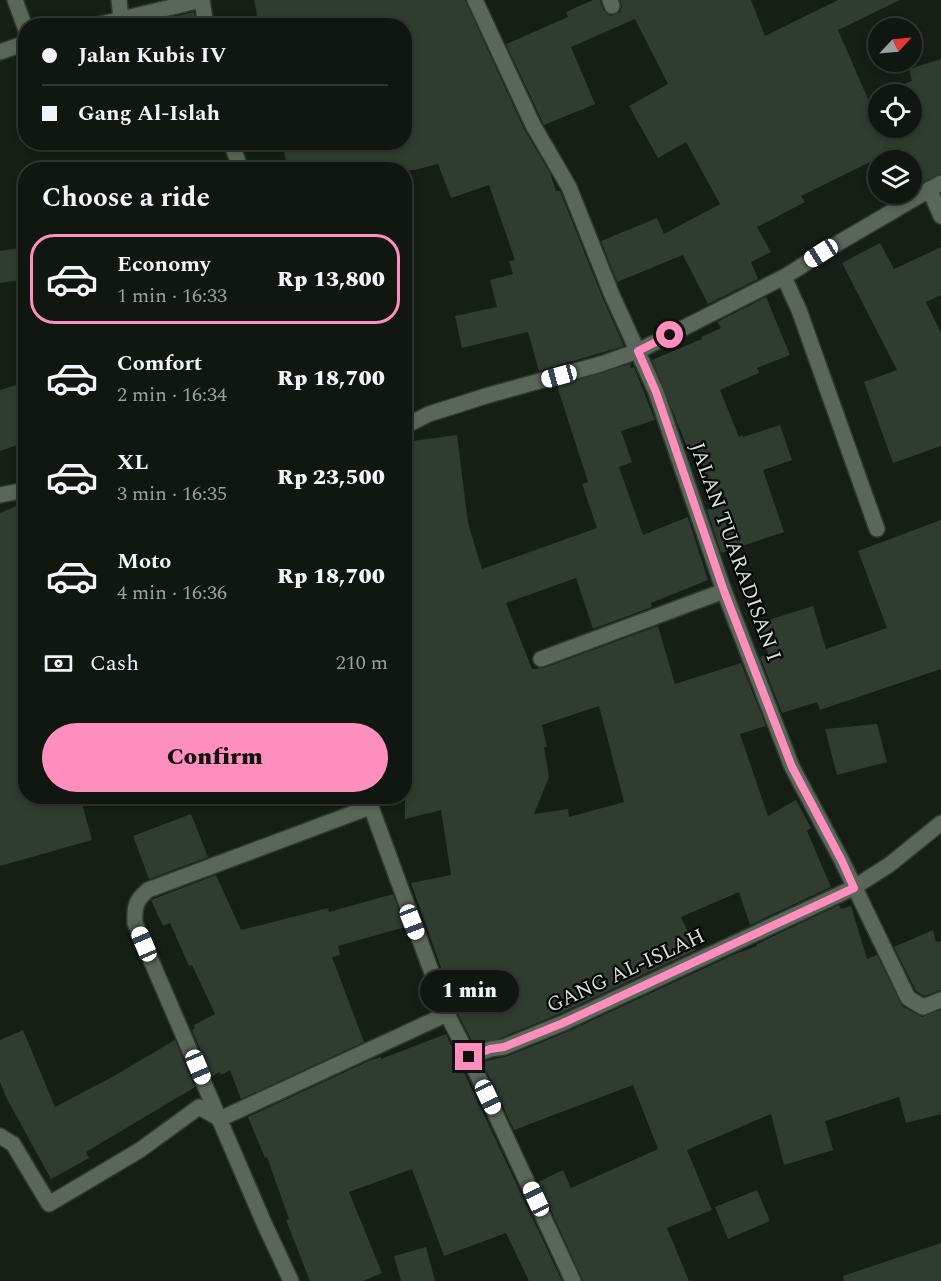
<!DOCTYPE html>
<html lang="en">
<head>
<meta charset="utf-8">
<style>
  body { margin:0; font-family:Spectral,serif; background:#1e241e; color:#f1f3f6; height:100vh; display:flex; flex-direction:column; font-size:22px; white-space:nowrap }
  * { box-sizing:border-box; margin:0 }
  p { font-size:20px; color:#9c9f9f }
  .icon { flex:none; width:33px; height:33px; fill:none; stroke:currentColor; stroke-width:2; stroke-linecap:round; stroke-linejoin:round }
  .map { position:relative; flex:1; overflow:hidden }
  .panel { position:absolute; left:18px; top:162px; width:394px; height:642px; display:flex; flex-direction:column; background:#101710; border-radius:24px; box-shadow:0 3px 9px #0003,0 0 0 2px #303630 }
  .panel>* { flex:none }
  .hud { position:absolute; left:18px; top:18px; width:394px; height:132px; border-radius:24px; box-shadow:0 3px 9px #0003,0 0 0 2px #303630; display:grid; align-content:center; height:132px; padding:0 24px; background:#101710 }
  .needle { width:39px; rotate:64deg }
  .controls { position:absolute; left:868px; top:18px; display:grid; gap:12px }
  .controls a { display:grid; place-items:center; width:54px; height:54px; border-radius:50%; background:#101710; box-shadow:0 3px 9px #0003,0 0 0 2px #303630; font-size:30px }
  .end { position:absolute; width:27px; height:27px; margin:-14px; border:8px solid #fe8ebc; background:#111; box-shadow:0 0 0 3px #111 }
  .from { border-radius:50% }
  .bubble { position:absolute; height:42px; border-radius:21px; background:#101710; box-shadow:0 3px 9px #0003,0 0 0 2px #303630; font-size:20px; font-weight:800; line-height:42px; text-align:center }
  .car { position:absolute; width:18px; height:36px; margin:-18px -9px; border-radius:8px; box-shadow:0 0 4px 2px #0007; background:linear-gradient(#fff 24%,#345 0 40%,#fff 0 76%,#345 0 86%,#fff 0) }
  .hud b { display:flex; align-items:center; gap:21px; height:57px; font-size:22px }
  .hud b+b { border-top:2px solid #303630 }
  .hud i { width:15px; height:15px; background:#f1f3f6 }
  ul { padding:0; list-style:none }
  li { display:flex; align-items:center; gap:18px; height:90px; margin:0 12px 9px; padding:0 12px; border:3px solid transparent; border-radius:24px }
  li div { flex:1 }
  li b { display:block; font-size:22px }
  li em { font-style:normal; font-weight:800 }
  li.on { border-color:#fe8ebc }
  li>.icon { width:54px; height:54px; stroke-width:1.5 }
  h2 { padding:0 24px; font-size:27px; line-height:72px }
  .pay { display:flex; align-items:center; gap:15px; height:66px; padding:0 24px; font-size:22px }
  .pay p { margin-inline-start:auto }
  .cta { display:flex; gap:12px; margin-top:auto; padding:12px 24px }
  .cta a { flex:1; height:69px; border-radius:36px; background:#fe8ebc; color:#111; font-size:24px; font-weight:800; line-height:69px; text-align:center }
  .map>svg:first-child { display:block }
  .building { fill:#313c31; fill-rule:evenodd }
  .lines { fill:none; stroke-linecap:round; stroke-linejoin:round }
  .minor-casing { stroke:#313832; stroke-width:18 }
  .minor { stroke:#596659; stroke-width:15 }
  .route { stroke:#fe8ebc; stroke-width:8 }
  .labels { text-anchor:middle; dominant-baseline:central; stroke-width:4.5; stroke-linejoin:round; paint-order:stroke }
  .street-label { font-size:21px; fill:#d8dfd8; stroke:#040805 }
</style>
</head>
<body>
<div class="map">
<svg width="941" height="1281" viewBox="0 0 941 1281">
  <rect width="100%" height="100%" fill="#151f15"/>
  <!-- building -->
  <g class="building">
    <polygon points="254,0 465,0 524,129 550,173 556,191 560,191 603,299 624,346 539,371 528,332 462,348 455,316 497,307 490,280 513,274 509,261 515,260 489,185 451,198 438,164 415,170 288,170 282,142 405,142 405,26 259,26"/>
    <polygon points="593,0 600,0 603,10 611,16 620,12 622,7 620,0 751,0 765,36 838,0 900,0 838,30 868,99 879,95 879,128 912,128 912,94 879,94 912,81 909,69 941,59 941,173 912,189 912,160 879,160 879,167 876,159 801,196 805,202 757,227 771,252 751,262 758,279 708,304 683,255 617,282 601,241 657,218 664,234 720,204 686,142 658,158 629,106 668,84 635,19 571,47 595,104 544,125 506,44 568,17 566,12"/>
    <polygon points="194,12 196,26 139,26 139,25"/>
    <polygon points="880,243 894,269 941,247 941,295 926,302 941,333 941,446 893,463 864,382 897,370 842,263"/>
    <polygon points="26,247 26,279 0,283 0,251"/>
    <polygon points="766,297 790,355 757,368 759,373 720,390 739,437 742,435 743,437 780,425 792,460 763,470 784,532 721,553 707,510 716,506 697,449 689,452 652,360 702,339 701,337 721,328 717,322"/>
    <path d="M630,364L631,368L634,367L655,420L621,431L632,462L619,467L643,535L688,517L708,580L651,603L652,607L593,629L576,578L506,603L532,669L544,668L658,626L675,684L741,663L766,726L740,734L768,816L796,800L811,828L807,831L831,887L750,925L739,892L681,917L696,950L559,1014L501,1038L474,1045L456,1010L411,883L451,875L441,810L405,819V442L457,435L468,523L482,569L597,528L582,484L588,482L557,386ZM599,706L624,802L569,817L568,809L534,814L549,777L544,747H547L542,725Z"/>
    <polygon points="26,382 26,442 0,451 0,390"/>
    <polygon points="26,502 26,796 80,796 92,840 0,866 0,513"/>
    <polygon points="941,520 941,669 820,710 817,702 782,713 760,657 768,654 759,623 813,606 826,649 887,628 858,551"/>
    <polygon points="877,724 887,762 837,775 825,729"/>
    <polygon points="191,814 208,857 149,879 133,836"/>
    <polygon points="216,875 241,930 328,908 329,912 393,894 405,927 338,946 340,955 332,957 364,1042 241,1099 230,1070 221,1075 219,1072 212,1077 192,1030 195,1028 194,1025 215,1014 192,965 189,966 170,923 163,926 151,900"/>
    <polygon points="839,905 841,909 851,906 867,959 877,955 902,1006 922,1017 941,1010 941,1114 906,1123 899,1097 825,1121 833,1150 784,1165 771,1114 687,1150 712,1210 667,1228 689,1281 583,1281 538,1182 563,1170 571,1188 658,1149 633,1085 514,1130 482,1062 508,1056 567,1032 735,954 757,946 757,944"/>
    <polygon points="933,930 936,942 941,941 941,990 924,996 916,991 894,947"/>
    <polygon points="23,1030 55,1107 112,1077 175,1040 195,1087 86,1152 89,1158 51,1179 7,1099 0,1082 0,1040"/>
    <polygon points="446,1034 562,1281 529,1281 506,1233 444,1256 412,1169 349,1192 382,1273 363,1281 310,1281 286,1220 289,1219 267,1157 265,1158 248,1117 371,1060 381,1057 381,1059"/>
    <polygon points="757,1190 770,1221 728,1239 715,1207"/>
    <polygon points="941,1243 941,1281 844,1281 843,1276"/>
    <polygon points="426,1247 435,1281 401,1281 394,1256"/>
  </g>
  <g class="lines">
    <!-- minor casing -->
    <g class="minor-casing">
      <g id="minor">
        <polyline points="15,0 26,30"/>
        <polyline points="119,0 121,19"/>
        <polyline points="202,0 206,26"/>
        <polyline points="475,0 533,125 569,187 612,295 656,392 724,591 792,767 842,861 908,998 923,1007 941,1000"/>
        <polyline points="610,0 612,6"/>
        <polyline points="93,26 201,0"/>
        <polyline points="0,52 26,43"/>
        <polyline points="231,142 241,170"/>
        <polyline points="929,189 941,216"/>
        <polyline points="784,277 799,310 877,529"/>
        <polyline points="405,426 429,414 489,395 601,364 638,351 784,277 840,242 941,183"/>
        <polyline points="0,495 26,490"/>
        <polyline points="541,659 724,591"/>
        <polyline points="367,796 447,1014 469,1057 573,1281"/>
        <polyline points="469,1057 490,1049 504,1047 563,1023 853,888 889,865 941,823"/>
        <polyline points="220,1119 447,1014"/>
        <polyline points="0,1136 13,1144 49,1204 140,1150 199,1107 220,1119"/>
        <path d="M291,1281L264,1223L135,923C134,907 136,900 148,890L370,807"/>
      </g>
    </g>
    <!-- minor -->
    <use href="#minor" class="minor"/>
  </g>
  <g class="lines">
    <!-- route -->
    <polyline class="route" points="469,1057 490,1049 504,1047 563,1023 854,888 842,861 792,767 724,591 656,392 638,351 670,335"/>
  </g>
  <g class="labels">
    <!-- street labels -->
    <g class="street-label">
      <text transform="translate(735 552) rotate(70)">JALAN TUARADISAN I</text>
      <text transform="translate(626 971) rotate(-25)">GANG AL-ISLAH</text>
    </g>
  </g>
</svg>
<div class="controls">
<a><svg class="needle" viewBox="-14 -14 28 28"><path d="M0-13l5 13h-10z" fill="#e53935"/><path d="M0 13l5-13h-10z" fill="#9c9f9f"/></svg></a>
<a><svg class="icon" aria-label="locate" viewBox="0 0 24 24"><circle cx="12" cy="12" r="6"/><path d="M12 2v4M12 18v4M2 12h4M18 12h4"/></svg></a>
<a><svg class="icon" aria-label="layers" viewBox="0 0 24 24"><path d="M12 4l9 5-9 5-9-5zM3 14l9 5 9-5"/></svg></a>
</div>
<i class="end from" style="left:670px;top:335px"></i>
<i class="end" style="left:469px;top:1057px"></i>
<div class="bubble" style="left:420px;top:970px;width:99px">1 min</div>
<i class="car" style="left:821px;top:253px;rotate:238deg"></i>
<i class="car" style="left:559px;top:376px;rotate:255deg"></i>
<i class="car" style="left:412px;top:922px;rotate:159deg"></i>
<i class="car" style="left:144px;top:944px;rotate:337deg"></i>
<i class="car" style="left:198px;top:1067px;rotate:157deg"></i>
<i class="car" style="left:488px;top:1097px;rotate:155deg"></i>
<i class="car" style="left:536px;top:1199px;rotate:335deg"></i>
<div class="hud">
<b><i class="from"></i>Jalan Kubis IV</b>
<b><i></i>Gang Al-Islah</b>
</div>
<section class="panel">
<h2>Choose a ride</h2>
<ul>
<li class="on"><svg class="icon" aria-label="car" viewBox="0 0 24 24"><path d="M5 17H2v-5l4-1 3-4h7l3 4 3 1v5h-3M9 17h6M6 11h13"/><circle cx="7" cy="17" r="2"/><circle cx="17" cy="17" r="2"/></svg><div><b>Economy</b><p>1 min · 16:33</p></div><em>Rp 13,800</em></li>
<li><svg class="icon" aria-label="car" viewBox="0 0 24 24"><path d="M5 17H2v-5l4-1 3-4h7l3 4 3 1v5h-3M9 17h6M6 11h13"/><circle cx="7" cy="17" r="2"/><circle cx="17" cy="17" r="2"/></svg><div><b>Comfort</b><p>2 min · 16:34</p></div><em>Rp 18,700</em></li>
<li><svg class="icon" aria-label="car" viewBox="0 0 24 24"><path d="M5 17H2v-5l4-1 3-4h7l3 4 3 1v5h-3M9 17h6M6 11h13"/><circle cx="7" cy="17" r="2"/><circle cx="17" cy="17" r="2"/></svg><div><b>XL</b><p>3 min · 16:35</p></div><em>Rp 23,500</em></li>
<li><svg class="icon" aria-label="car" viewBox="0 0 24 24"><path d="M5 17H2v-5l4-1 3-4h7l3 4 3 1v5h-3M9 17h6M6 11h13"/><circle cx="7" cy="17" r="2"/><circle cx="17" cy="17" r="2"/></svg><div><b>Moto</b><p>4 min · 16:36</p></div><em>Rp 18,700</em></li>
</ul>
<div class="pay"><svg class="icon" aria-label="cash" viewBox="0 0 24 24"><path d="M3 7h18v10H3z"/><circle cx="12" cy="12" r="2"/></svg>Cash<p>210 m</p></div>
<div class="cta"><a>Confirm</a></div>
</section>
</div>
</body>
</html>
